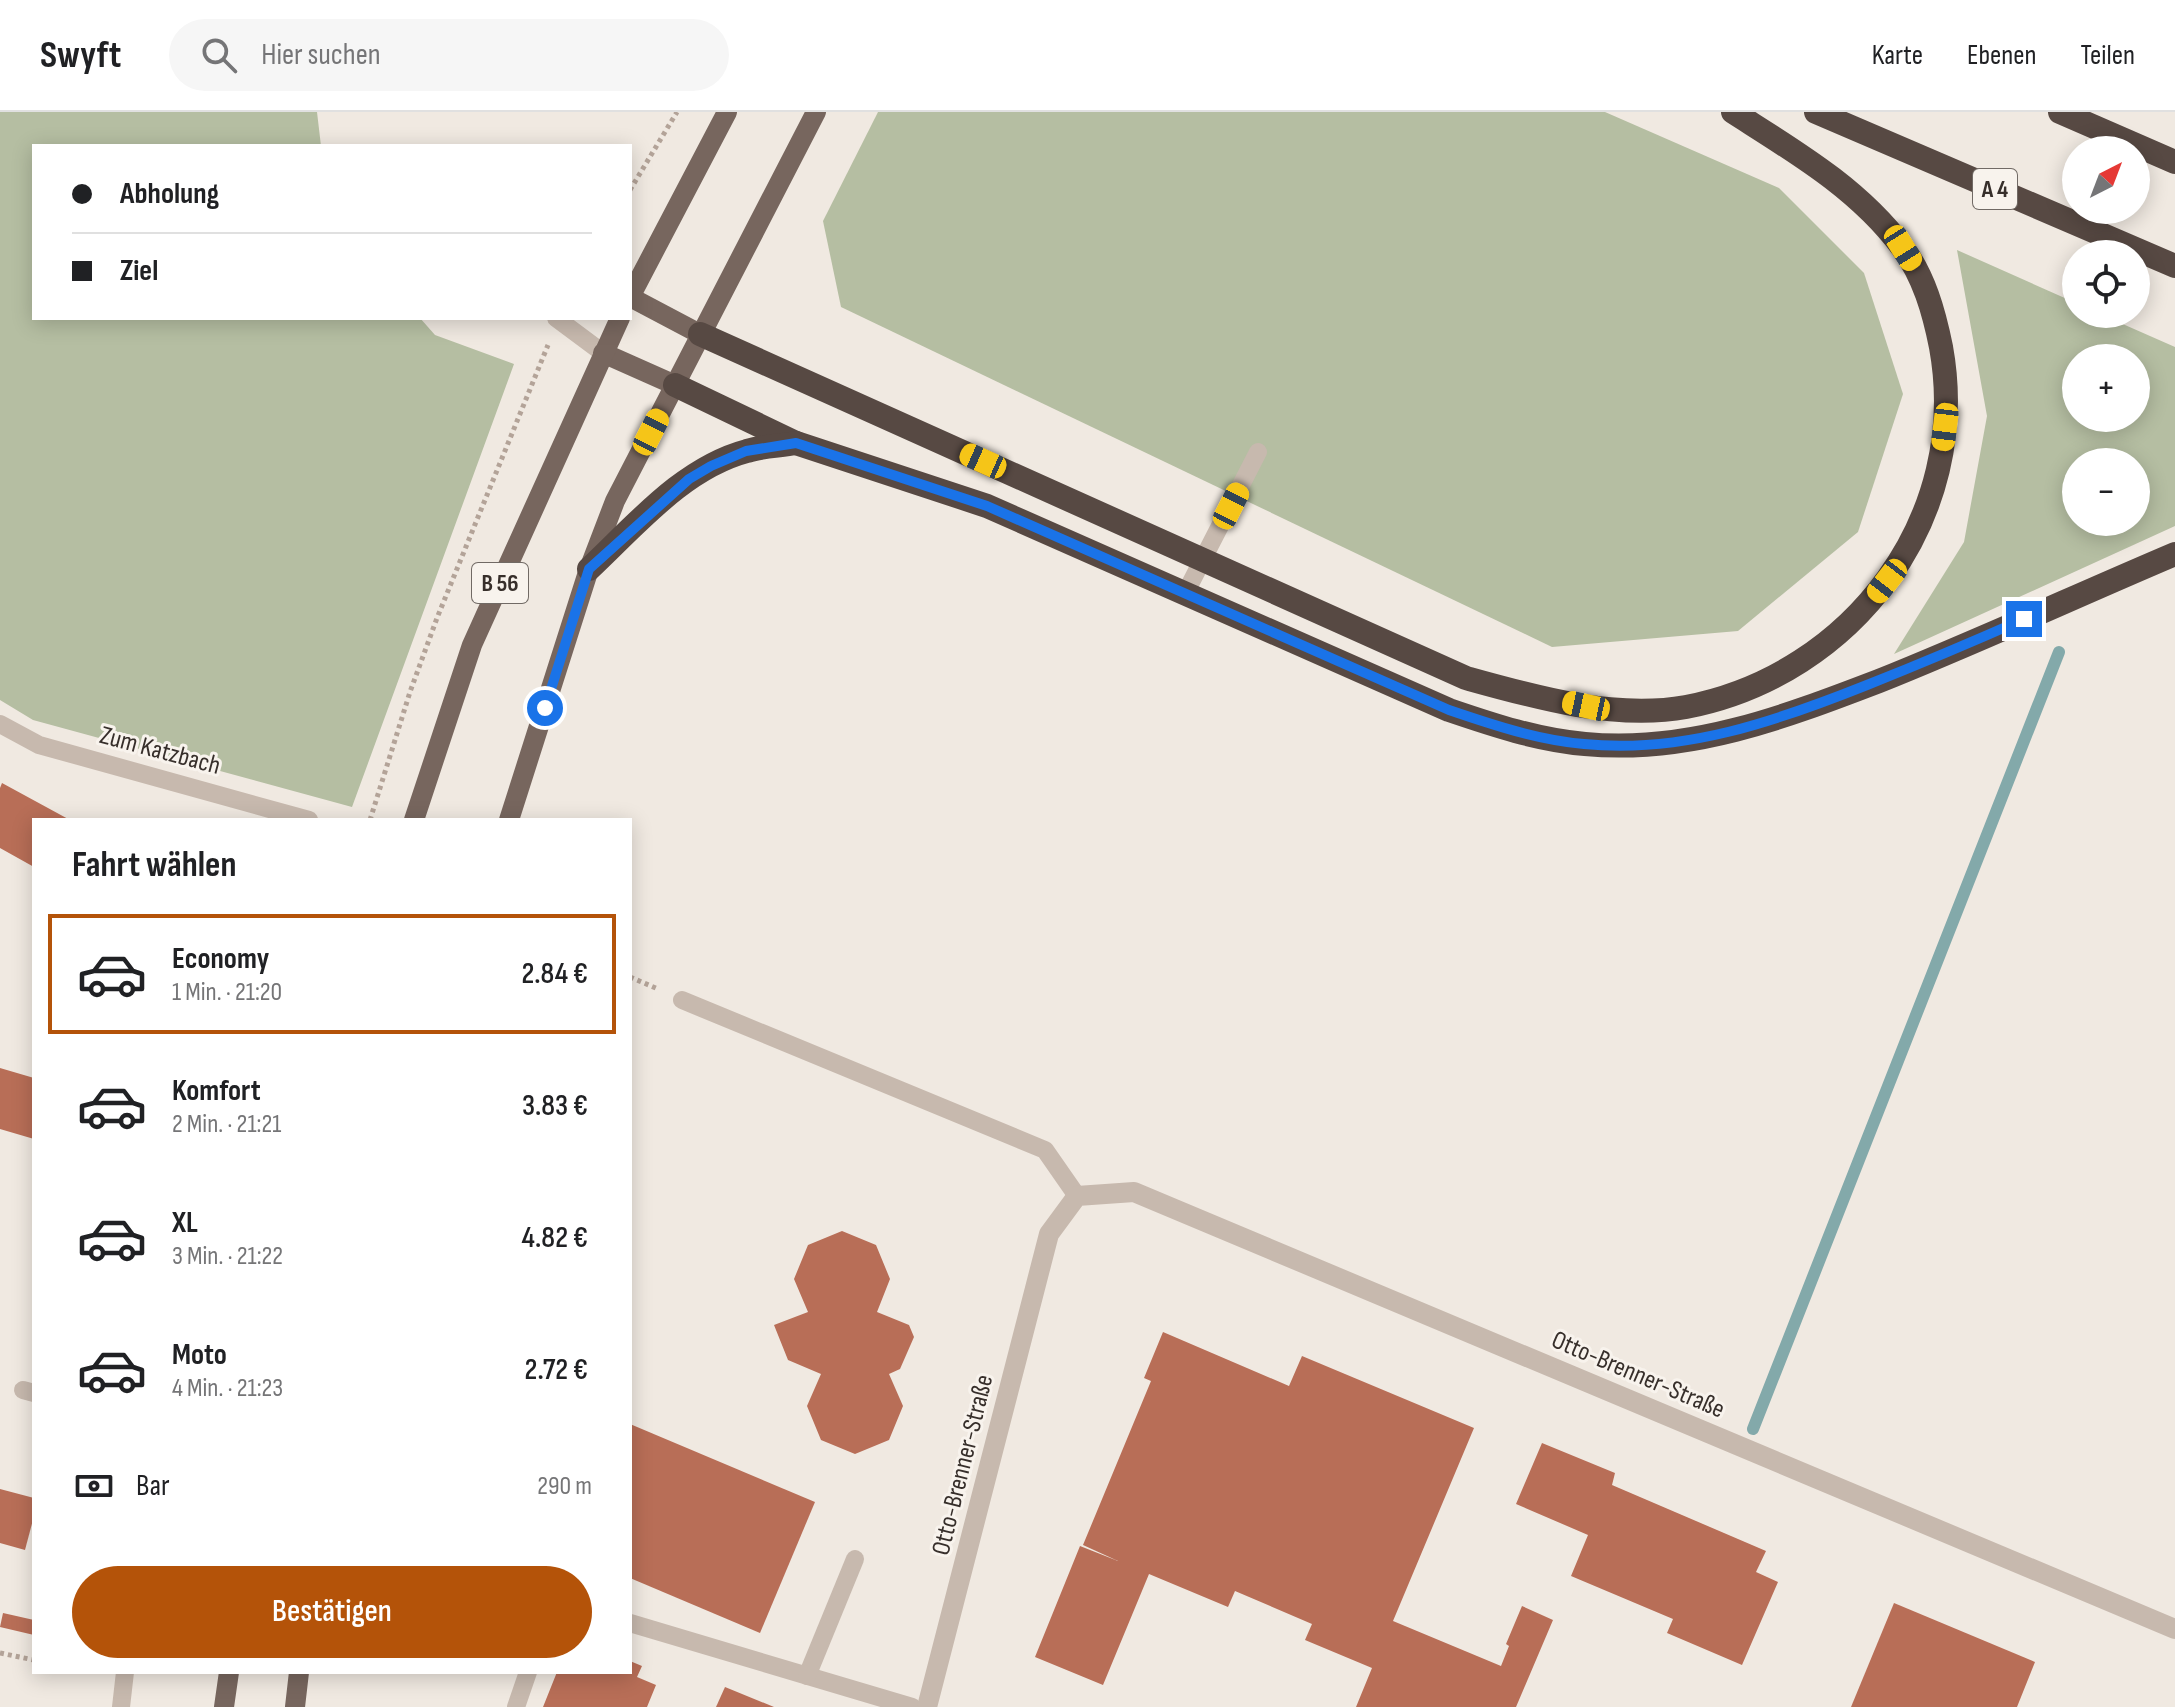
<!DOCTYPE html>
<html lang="de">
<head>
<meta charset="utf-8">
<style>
  body { margin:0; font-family:"Sofia Sans Condensed",sans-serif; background:#f6f6f6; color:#202124; height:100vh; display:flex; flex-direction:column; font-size:30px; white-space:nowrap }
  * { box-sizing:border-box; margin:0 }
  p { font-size:26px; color:#757577 }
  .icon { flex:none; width:44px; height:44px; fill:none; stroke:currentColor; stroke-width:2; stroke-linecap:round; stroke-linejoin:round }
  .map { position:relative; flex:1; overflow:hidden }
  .drawer { position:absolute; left:32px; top:706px; width:600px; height:856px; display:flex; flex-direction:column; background:#fff; border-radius:0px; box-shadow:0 4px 20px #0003 }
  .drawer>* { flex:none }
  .top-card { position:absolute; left:32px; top:32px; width:600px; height:176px; border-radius:0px; box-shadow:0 4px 20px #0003; display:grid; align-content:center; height:176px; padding:0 40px; background:#fff }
  .needle { width:52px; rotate:42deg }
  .controls { position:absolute; left:2062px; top:24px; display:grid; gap:16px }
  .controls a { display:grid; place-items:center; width:88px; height:88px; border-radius:50%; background:#fff; box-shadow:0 4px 20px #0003; font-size:40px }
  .end { position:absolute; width:36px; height:36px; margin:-18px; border:10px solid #1a73e8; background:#fff; box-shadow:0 0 0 4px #fff }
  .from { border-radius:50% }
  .car { position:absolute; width:24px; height:48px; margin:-24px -12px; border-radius:10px; box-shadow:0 0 6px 2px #0007; background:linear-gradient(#f5c518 24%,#345 0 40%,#f5c518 0 76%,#345 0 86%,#f5c518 0) }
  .top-card b { display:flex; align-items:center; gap:28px; height:76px; font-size:30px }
  .top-card b+b { border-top:2px solid #e0e0e0 }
  .top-card i { width:20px; height:20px; background:#202124 }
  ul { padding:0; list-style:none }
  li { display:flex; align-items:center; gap:24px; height:120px; margin:0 16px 12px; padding:0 24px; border:4px solid transparent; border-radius:0px }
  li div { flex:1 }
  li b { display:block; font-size:30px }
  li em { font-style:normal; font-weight:600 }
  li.on { border-color:#b45309 }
  li>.icon { width:72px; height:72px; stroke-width:1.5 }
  h2 { padding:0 40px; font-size:36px; line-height:96px }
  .pay { display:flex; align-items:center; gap:20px; height:88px; padding:0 40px; font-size:30px }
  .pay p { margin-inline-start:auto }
  .action { display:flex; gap:16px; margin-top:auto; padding:16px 40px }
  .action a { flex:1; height:92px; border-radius:48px; background:#b45309; color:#fff; font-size:32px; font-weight:600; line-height:92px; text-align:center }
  header { display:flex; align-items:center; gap:48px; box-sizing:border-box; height:112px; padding:0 40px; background:#fff; border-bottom:2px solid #e0e0e0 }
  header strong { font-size:38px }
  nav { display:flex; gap:44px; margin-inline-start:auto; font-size:28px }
  .search { width:560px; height:72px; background:#f6f6f6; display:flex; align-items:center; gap:20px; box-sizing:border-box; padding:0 28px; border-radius:44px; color:#757577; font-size:30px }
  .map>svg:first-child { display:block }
  .green { fill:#b5bea2; fill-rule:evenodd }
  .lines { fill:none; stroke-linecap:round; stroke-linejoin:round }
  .stream { stroke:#83a9aa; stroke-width:12 }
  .building { fill:#b86e57 }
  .path { stroke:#b3a398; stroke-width:5; stroke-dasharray:4 4; stroke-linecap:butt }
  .lane { stroke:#c7b9ae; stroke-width:18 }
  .street { stroke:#c7b9ae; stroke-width:20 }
  .primary { stroke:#77665e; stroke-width:20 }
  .highway { stroke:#574943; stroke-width:24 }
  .route { stroke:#1a73e8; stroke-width:10 }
  .labels { text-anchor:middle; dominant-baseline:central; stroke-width:6; stroke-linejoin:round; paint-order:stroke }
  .shield { fill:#f8f3ed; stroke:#716a65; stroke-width:2 }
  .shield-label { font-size:24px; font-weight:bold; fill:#372f2b }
  .street-label { font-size:26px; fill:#372f2b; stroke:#f8f3ed }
</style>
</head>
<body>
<header>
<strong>Swyft</strong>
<div class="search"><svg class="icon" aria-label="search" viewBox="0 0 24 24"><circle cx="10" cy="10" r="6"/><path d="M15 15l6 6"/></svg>Hier suchen</div>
<nav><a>Karte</a><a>Ebenen</a><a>Teilen</a></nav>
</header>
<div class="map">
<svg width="2175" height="1595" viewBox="0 0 2175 1595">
  <rect width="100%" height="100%" fill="#f0e9e1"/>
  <!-- green -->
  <g class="green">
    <polygon points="0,0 317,0 321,34 34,34 34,206 420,206 435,223 514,252 352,695 33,608 0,588"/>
    <polygon points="878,0 1605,0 1779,76 1864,161 1903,282 1858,420 1738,519 1552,535 841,195 823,109"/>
    <path d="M1957,138L2076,191V202H2100L2175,235V414L1894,542L1964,430L1987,304ZM2076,246H2136V306H2076ZM2076,350H2136V410H2076Z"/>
  </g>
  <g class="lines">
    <!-- stream -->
    <polyline class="stream" points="1753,1317 2059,540"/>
  </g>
  <!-- building -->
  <g class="building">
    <polygon points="2,671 70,708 34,708 34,755 0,736 0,676"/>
    <polygon points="0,956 34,966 34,1027 0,1017"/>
    <polygon points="842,1119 876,1133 890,1167 877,1200 909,1213 914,1225 900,1257 889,1262 903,1294 889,1328 855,1342 821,1328 807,1294 821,1262 788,1248 774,1213 808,1200 794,1167 808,1133"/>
    <polygon points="1163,1220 1289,1274 1302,1244 1474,1316 1393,1509 1501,1554 1509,1534 1506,1532 1522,1494 1553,1508 1516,1595 1356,1595 1372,1556 1305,1528 1312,1512 1235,1479 1228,1495 1149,1462 1103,1573 1035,1545 1080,1434 1118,1449 1083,1433 1151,1269 1144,1266"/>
    <polygon points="630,1312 815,1390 760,1521 630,1466"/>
    <polygon points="1542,1331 1615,1361 1612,1373 1766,1439 1756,1460 1778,1470 1742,1553 1667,1521 1673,1507 1571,1464 1588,1423 1516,1392"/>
    <polygon points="0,1377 34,1386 34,1404 25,1438 0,1431"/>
    <polygon points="1894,1491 2035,1550 2017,1595 1851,1595"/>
    <polygon points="3,1501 34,1508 34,1523 0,1515"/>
    <polygon points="630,1549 642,1554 637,1565 656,1573 647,1595 543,1595 557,1560 630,1560"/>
    <polygon points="725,1575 774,1595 716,1595"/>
  </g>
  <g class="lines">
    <!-- path -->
    <g class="path">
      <polyline points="630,78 677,0"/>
      <polyline points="370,708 410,580 437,506 548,233"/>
      <polyline points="630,865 658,877"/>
      <polyline points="0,1541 34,1548"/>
    </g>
    <!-- lane -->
    <g class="lane">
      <polyline points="556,206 603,241"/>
      <polyline points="1186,480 1258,340"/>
      <polyline points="0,612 39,633 309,708"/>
      <polyline points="682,888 1045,1038 1077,1084"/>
      <polyline points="23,1278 34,1281"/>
      <polyline points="630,1511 912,1595"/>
      <polyline points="807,1564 855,1447"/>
      <polyline points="121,1595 125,1560"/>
      <polyline points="516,1595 528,1560"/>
    </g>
    <!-- street -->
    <polyline class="street" points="927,1595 1049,1122 1077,1084 1134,1080 2175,1517"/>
    <!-- primary -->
    <g class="primary">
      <polyline points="630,185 727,0"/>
      <polyline points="630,185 700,222"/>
      <polyline points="603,241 675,273"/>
      <polyline points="414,708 472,533 620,206"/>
      <polyline points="509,708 589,457 615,389 816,0"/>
      <polyline points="224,1595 229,1560"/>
      <polyline points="295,1595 299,1560"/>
    </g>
    <!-- highway -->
    <g class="highway">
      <polyline points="1816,0 2175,154"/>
      <polyline points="2060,0 2175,50"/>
      <path d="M700,222L1466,566C1534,585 1614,608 1686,595C1853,563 1972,405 1941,235C1934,200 1924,164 1902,135C1858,76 1794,39 1733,0"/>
      <path d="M675,273L796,331L987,394L1449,598C1493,613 1538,628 1585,632C1688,642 1785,605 1879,569C1979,529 2076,484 2175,442"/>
      <path d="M589,457C635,414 683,356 747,339C762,334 780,334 796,331"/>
    </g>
  </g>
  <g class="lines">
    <!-- route -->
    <path class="route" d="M545,596L589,457L689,367L711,354L746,339L796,331L987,394L1449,598C1493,613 1538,628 1584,632C1683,642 1777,609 1867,573C1920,552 1972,530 2024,507"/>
  </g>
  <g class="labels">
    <!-- shield labels -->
    <g class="shield">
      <rect x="1973" y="57" width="44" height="40" rx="6"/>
      <rect x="472" y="451" width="56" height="40" rx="6"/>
    </g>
    <g class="shield-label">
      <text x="1995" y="77">A 4</text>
      <text x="500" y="471">B 56</text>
    </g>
    <!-- street labels -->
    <g class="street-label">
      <text transform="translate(160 639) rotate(15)">Zum Katzbach</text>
      <text transform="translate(1638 1263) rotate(23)">Otto-Brenner-Straße</text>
      <text transform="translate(963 1353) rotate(-76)">Otto-Brenner-Straße</text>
    </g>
  </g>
</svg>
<div class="controls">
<a><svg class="needle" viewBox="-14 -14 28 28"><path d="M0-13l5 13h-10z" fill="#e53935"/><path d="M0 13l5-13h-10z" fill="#757577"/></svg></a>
<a><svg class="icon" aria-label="locate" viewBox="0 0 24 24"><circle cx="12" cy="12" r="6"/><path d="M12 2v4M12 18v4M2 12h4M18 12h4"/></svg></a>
<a>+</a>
<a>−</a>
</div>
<i class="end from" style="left:545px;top:596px"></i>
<i class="end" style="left:2024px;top:507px"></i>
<i class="car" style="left:1903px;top:136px;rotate:148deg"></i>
<i class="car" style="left:1945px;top:315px;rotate:187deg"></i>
<i class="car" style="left:651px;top:320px;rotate:27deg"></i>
<i class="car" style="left:983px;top:349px;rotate:294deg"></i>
<i class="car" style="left:1231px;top:394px;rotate:27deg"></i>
<i class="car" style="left:1887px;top:469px;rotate:218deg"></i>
<i class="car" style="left:1586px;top:594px;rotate:282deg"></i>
<div class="top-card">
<b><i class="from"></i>Abholung</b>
<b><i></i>Ziel</b>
</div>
<section class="drawer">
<h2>Fahrt wählen</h2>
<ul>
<li class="on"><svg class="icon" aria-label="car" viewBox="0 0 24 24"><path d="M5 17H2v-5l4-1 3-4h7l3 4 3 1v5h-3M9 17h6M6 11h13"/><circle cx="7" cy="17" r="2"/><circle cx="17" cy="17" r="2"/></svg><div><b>Economy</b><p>1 Min. · 21:20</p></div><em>2.84 €</em></li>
<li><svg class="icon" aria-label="car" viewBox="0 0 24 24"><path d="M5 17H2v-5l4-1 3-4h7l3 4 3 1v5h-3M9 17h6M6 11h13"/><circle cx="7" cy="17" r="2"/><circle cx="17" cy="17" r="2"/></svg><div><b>Komfort</b><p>2 Min. · 21:21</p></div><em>3.83 €</em></li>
<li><svg class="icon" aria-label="car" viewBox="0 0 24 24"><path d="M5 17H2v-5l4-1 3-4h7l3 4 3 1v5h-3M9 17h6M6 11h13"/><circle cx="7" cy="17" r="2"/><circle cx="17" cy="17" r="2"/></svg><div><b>XL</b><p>3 Min. · 21:22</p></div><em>4.82 €</em></li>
<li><svg class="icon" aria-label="car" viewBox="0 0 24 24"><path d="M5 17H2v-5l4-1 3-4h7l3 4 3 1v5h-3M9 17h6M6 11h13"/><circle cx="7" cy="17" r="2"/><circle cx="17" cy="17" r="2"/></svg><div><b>Moto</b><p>4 Min. · 21:23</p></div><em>2.72 €</em></li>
</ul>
<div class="pay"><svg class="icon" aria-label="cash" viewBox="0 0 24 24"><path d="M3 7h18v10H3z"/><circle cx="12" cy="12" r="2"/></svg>Bar<p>290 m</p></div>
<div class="action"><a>Bestätigen</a></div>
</section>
</div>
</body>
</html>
